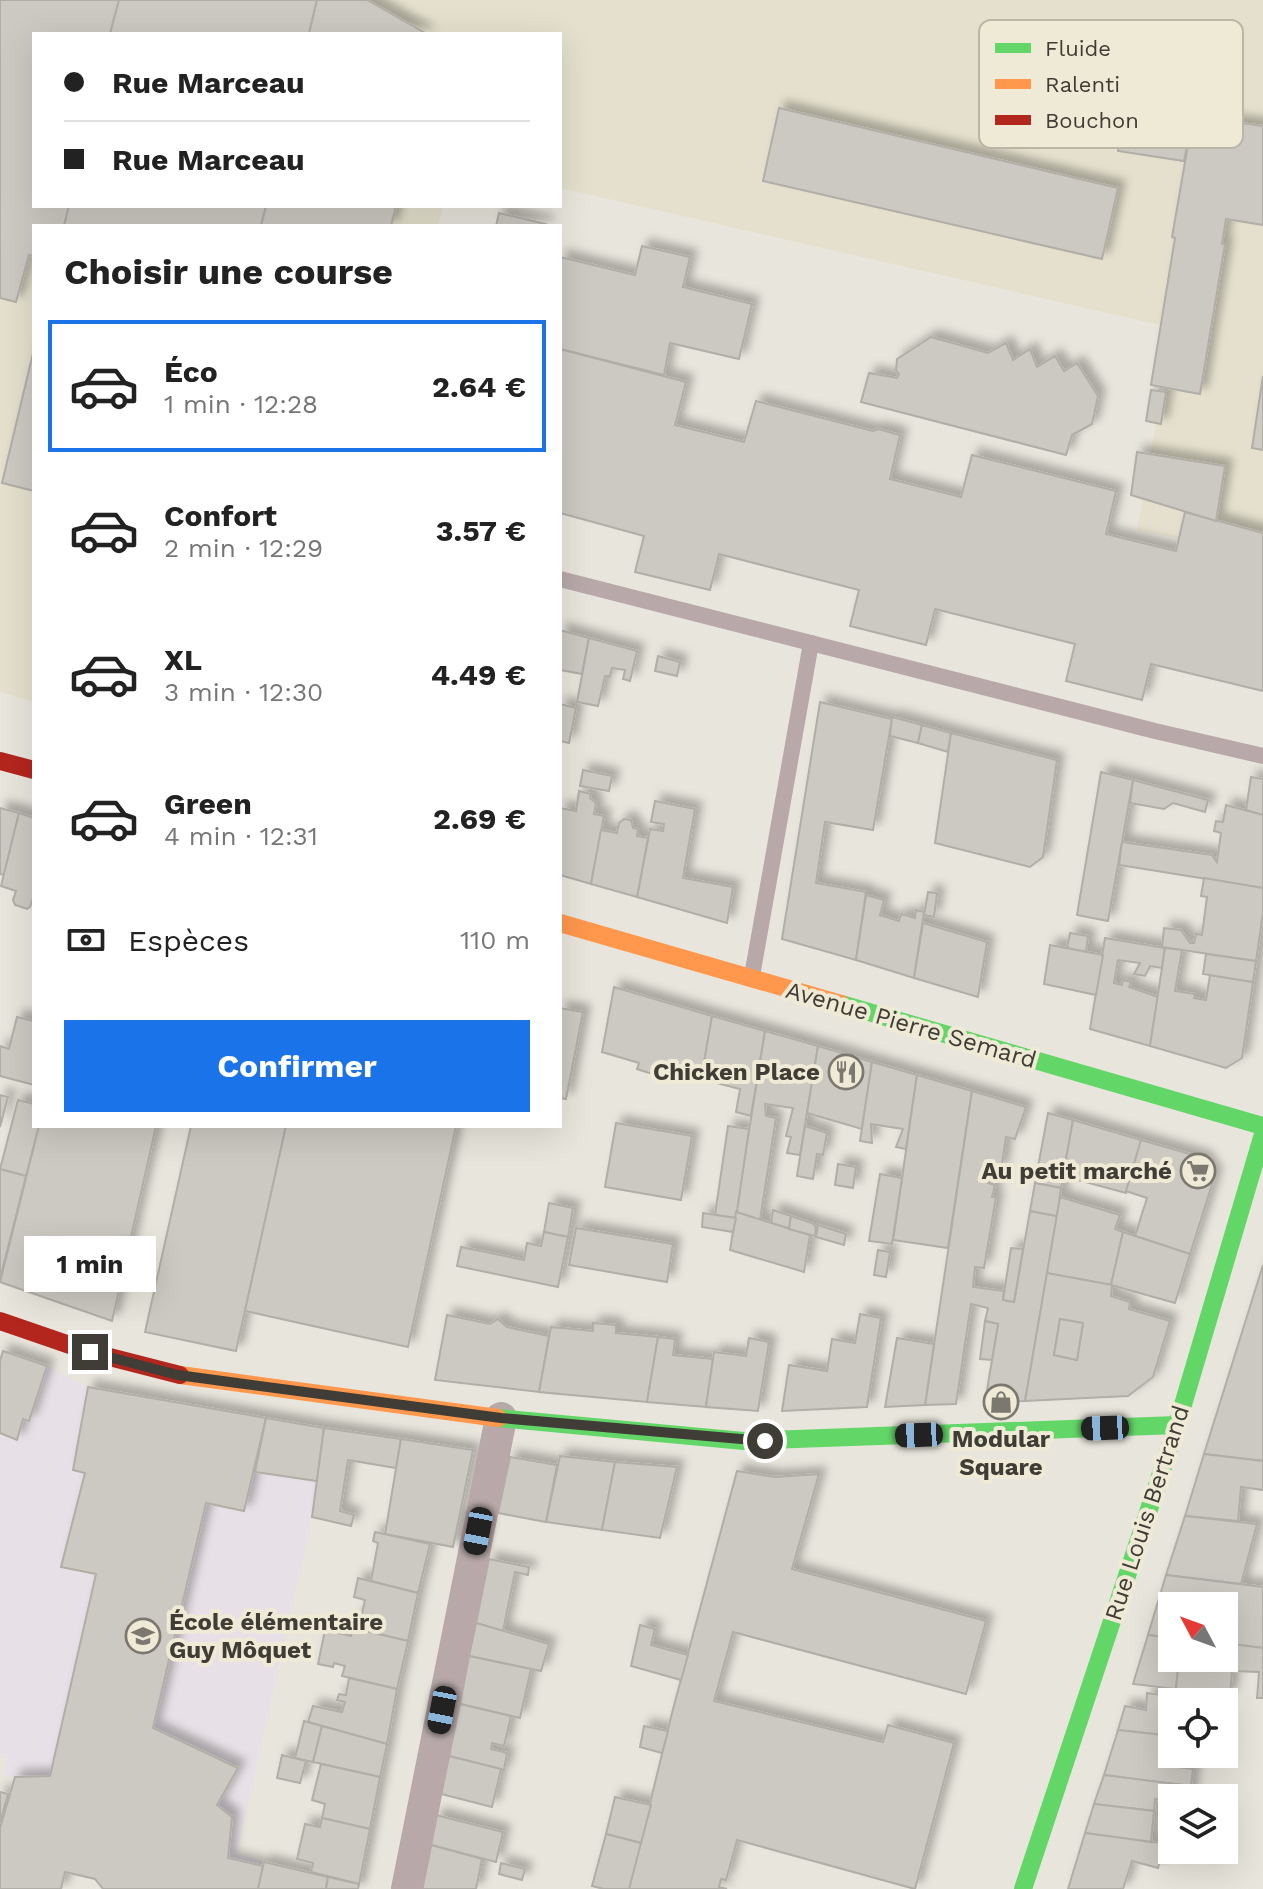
<!DOCTYPE html>
<html lang="fr">
<head>
<meta charset="utf-8">
<style>
  body { margin:0; font-family:"Work Sans",sans-serif; background:#f2f2f2; color:#222; height:100vh; display:flex; flex-direction:column; font-size:30px; white-space:nowrap }
  * { box-sizing:border-box; margin:0 }
  p { font-size:26px; color:#767676 }
  .icon { flex:none; width:44px; height:44px; fill:none; stroke:currentColor; stroke-width:2; stroke-linecap:round; stroke-linejoin:round }
  .map { position:relative; flex:1; overflow:hidden }
  .panel { position:absolute; left:32px; top:224px; width:530px; height:904px; display:flex; flex-direction:column; background:#fff; border-radius:0px; box-shadow:0 8px 32px #0002 }
  .panel>* { flex:none }
  .guide { position:absolute; left:32px; top:32px; width:530px; height:176px; border-radius:0px; box-shadow:0 8px 32px #0002; display:grid; align-content:center; height:176px; padding:0 32px; background:#fff }
  .needle { width:52px; rotate:311deg }
  .controls { position:absolute; left:1158px; top:1592px; display:grid; gap:16px }
  .controls a { display:grid; place-items:center; width:80px; height:80px; border-radius:0px; background:#fff; box-shadow:0 8px 32px #0002; font-size:40px }
  .end { position:absolute; width:36px; height:36px; margin:-18px; border:10px solid #3f3d35; background:#fff; box-shadow:0 0 0 4px #fff }
  .from { border-radius:50% }
  .bubble { position:absolute; height:56px; border-radius:0px; background:#fff; box-shadow:0 8px 32px #0002; font-size:26px; font-weight:700; line-height:56px; text-align:center }
  .car { position:absolute; width:24px; height:48px; margin:-24px -12px; border-radius:10px; box-shadow:0 0 6px 2px #0007; background:linear-gradient(#222 24%,#8ab4d8 0 40%,#222 0 76%,#8ab4d8 0 86%,#222 0) }
  .guide b { display:flex; align-items:center; gap:28px; height:76px; font-size:30px }
  .guide b+b { border-top:2px solid #e0e0e0 }
  .guide i { width:20px; height:20px; background:#222 }
  ul { padding:0; list-style:none }
  li { display:flex; align-items:center; gap:24px; height:132px; margin:0 16px 12px; padding:0 16px; border:4px solid transparent; border-radius:0px }
  li div { flex:1 }
  li b { display:block; font-size:30px }
  li em { font-style:normal; font-weight:700 }
  li.selected { border-color:#1a73e8 }
  li>.icon { width:72px; height:72px; stroke-width:1.5 }
  h2 { padding:0 32px; font-size:36px; line-height:96px }
  .pay { display:flex; align-items:center; gap:20px; height:88px; padding:0 32px; font-size:30px }
  .pay p { margin-inline-start:auto }
  .cta { display:flex; gap:16px; margin-top:auto; padding:16px 32px }
  .cta a { flex:1; height:92px; border-radius:0px; background:#1a73e8; color:#fff; font-size:32px; font-weight:700; line-height:92px; text-align:center }
  .map>svg:first-child { display:block }
  .built { fill:#e4e0cd }
  .education { fill:#e7e0e6 }
  .building { fill:#cbc9c1; stroke:#b0aea7; stroke-width:2; fill-rule:evenodd; filter:url(#shadow) }
  .lines { fill:none; stroke-linecap:round; stroke-linejoin:round }
  .lane { stroke:#b8a8a9; stroke-width:16 }
  .street { stroke:#b8a8a9; stroke-width:32 }
  .fast { stroke:#63d668; stroke-width:18 }
  .slow { stroke:#ff974d; stroke-width:18 }
  .jam { stroke:#b3261e; stroke-width:18 }
  .route { stroke:#3f3d35; stroke-width:10 }
  .labels { text-anchor:middle; dominant-baseline:central; stroke-width:8; stroke-linejoin:round; paint-order:stroke }
  .street-label { font-size:24px; fill:#3f3d35; stroke:#eeead6 }
  .poi-label { font-size:24px; font-weight:bold; fill:#3f3d35; stroke:#eeead6; text-anchor:end }
  .key { fill:#eeead6; stroke:#bab6a6; stroke-width:2 }
  .key-label { font-size:22px; fill:#3f3d35 }
</style>
</head>
<body>
<div class="map">
<svg width="1263" height="1889" viewBox="0 0 1263 1889">
  <defs>
    <filter id="shadow"><feDropShadow dx="7" dy="-7" stdDeviation="4" flood-color="#0004"/></filter>
  </defs>
  <rect width="100%" height="100%" fill="#e8e6dc"/>
  <!-- built -->
  <polygon class="built" points="0,0 1263,0 1263,555 1137,530 1173,328 560,188 560,34 34,34 34,206 443,206 438,226 34,226 34,702 0,692"/>
  <!-- education -->
  <polygon class="education" points="47,1366 88,1387 266,1418 256,1472 317,1481 312,1517 237,1853 264,1862 258,1889 103,1889 95,1879 65,1872 0,1828 15,1778 4,1775 8,1758 0,1755 0,1433 17,1439 23,1419 29,1421"/>
  <!-- building -->
  <g class="building">
    <polygon points="0,0 119,0 110,34 34,34 34,206 69,206 64,226 34,226 34,256 29,255 16,302 0,298"/>
    <polygon points="119,0 317,0 309,34 110,34"/>
    <polygon points="317,0 367,0 427,34 309,34"/>
    <polygon points="779,108 1118,188 1102,259 763,181"/>
    <polygon points="1147,111 1193,116 1184,161 1118,151 1120,132 1131,131 1146,119"/>
    <polygon points="1193,116 1263,126 1263,225 1226,219 1222,244 1225,244 1200,394 1151,385 1175,238 1172,237"/>
    <polygon points="69,206 266,206 261,226 64,226"/>
    <polygon points="266,206 396,206 391,226 261,226"/>
    <polygon points="499,213 546,224 546,226 496,226"/>
    <polygon points="642,246 690,257 683,287 752,304 739,359 670,343 664,375 560,349 560,257 635,275"/>
    <polygon points="931,337 988,353 1006,343 1013,360 1030,349 1037,367 1055,356 1064,371 1077,363 1098,396 1092,424 1072,435 1066,455 861,402 869,373 897,378 899,374 896,370 897,359"/>
    <polygon points="34,349 34,491 2,483"/>
    <polygon points="560,349 686,382 675,425 744,442 756,401 873,431 878,429 900,435 890,479 961,497 972,455 1116,491 1106,534 1176,551 1185,512 1263,533 1263,691 1151,664 1142,700 1066,681 1075,644 935,609 926,645 850,626 859,590 719,554 710,590 635,572 644,536 560,513"/>
    <polygon points="1263,376 1263,450 1252,448"/>
    <polygon points="1151,390 1166,392 1161,424 1146,421"/>
    <polygon points="1137,452 1225,466 1216,521 1131,495"/>
    <polygon points="560,630 589,638 582,674 560,670"/>
    <polygon points="589,638 637,651 630,681 623,679 625,670 612,668 610,676 605,676 598,706 577,702"/>
    <polygon points="658,656 680,662 677,676 655,671"/>
    <polygon points="820,702 892,719 873,830 825,822 816,883 866,892 856,960 782,939"/>
    <polygon points="560,704 576,708 569,743 560,741"/>
    <polygon points="892,717 922,725 918,743 890,736"/>
    <polygon points="922,725 951,733 948,752 918,743"/>
    <polygon points="951,733 1057,760 1043,857 1030,867 935,843"/>
    <polygon points="583,770 612,776 609,791 580,786"/>
    <polygon points="1101,772 1133,780 1108,921 1077,915"/>
    <polygon points="1251,777 1263,779 1263,815 1246,810"/>
    <polygon points="1133,780 1208,800 1205,812 1173,803 1164,809 1130,803"/>
    <polygon points="579,791 591,794 590,798 596,803 594,814 604,816 591,884 560,875 560,808 576,811"/>
    <polygon points="655,801 695,809 683,878 733,887 727,923 637,897 650,829 663,831 664,824 651,822"/>
    <polygon points="1226,805 1263,815 1263,888 1119,865 1122,842 1212,855 1217,862 1221,833 1214,831 1216,821 1223,822"/>
    <polygon points="0,808 19,813 4,875 0,874"/>
    <polygon points="19,813 34,818 34,895 30,907 27,909 15,905 13,900 16,891 1,886"/>
    <polygon points="624,819 631,820 633,828 638,829 637,836 648,838 637,897 591,884 601,830 617,833 619,823"/>
    <polygon points="1204,878 1263,888 1263,913 1256,961 1162,947 1164,928 1181,930 1190,943 1194,943 1196,934 1202,935 1207,897 1201,896"/>
    <polygon points="928,892 937,893 934,917 924,915"/>
    <polygon points="866,895 884,900 880,915 899,921 901,914 915,918 916,910 924,912 914,978 856,960"/>
    <polygon points="923,923 987,942 978,997 914,978"/>
    <polygon points="1070,933 1088,936 1086,952 1067,948"/>
    <polygon points="1105,938 1165,948 1162,968 1150,966 1145,976 1134,974 1140,963 1118,960 1114,983 1122,985 1123,980 1131,982 1129,987 1158,997 1150,1046 1090,1029"/>
    <polygon points="1050,945 1103,955 1096,995 1044,984"/>
    <polygon points="1165,948 1182,950 1175,991 1195,994 1194,998 1206,1000 1210,975 1253,982 1242,1058 1226,1068 1150,1046"/>
    <polygon points="1206,954 1256,961 1253,982 1203,974"/>
    <polygon points="614,987 712,1016 701,1081 661,1069 659,1076 637,1069 639,1063 602,1052"/>
    <polygon points="560,1008 583,1012 566,1099 560,1098"/>
    <polygon points="712,1016 765,1031 751,1116 736,1112 740,1089 701,1079"/>
    <polygon points="17,1017 34,1021 34,1085 0,1076 0,1046 9,1049"/>
    <polygon points="765,1031 818,1046 800,1155 787,1153 791,1137 786,1136 793,1108 765,1104 766,1116 776,1118 760,1220 736,1212"/>
    <polygon points="818,1046 872,1062 862,1129 807,1113"/>
    <polygon points="872,1062 917,1075 906,1149 896,1147 903,1129 871,1124 872,1143 860,1141"/>
    <polygon points="917,1075 972,1091 948,1248 893,1240"/>
    <polygon points="972,1091 1026,1107 1015,1139 1006,1137 1001,1171 990,1167 988,1183 995,1185 992,1197 996,1197 984,1268 975,1267 973,1287 1004,1291 1003,1300 1014,1302 1030,1211 1057,1216 1025,1401 985,1402 998,1324 985,1321 988,1308 971,1304 956,1404 925,1405"/>
    <polygon points="0,1095 8,1097 0,1127"/>
    <polygon points="18,1100 34,1104 34,1126 39,1126 26,1176 0,1169"/>
    <polygon points="1048,1113 1073,1120 1061,1188 1035,1183"/>
    <polygon points="1073,1120 1141,1140 1126,1193 1063,1176"/>
    <polygon points="616,1123 692,1136 681,1200 605,1187"/>
    <polygon points="39,1126 156,1126 112,1321 0,1282"/>
    <polygon points="191,1126 286,1126 236,1351 145,1332"/>
    <polygon points="286,1126 456,1126 408,1347 245,1311"/>
    <polygon points="728,1126 749,1129 736,1218 715,1215"/>
    <polygon points="805,1126 827,1133 823,1155 817,1154 813,1179 797,1176"/>
    <polygon points="1141,1140 1204,1158 1215,1175 1190,1254 1135,1236 1147,1198 1126,1191"/>
    <polygon points="838,1164 856,1167 853,1188 835,1185"/>
    <polygon points="0,1169 26,1176 0,1279"/>
    <polygon points="880,1174 902,1178 892,1244 869,1241"/>
    <polygon points="1035,1183 1061,1188 1057,1216 1030,1211"/>
    <polygon points="1060,1197 1120,1215 1115,1229 1123,1232 1111,1285 1047,1273"/>
    <polygon points="549,1203 573,1208 568,1237 544,1232"/>
    <polygon points="773,1210 791,1216 789,1229 771,1223"/>
    <polygon points="736,1212 810,1235 804,1272 730,1250"/>
    <polygon points="703,1213 736,1218 733,1232 702,1227"/>
    <polygon points="791,1216 812,1223 816,1227 815,1236 789,1229"/>
    <polygon points="818,1225 846,1234 844,1245 816,1237"/>
    <polygon points="576,1228 673,1244 667,1282 569,1265"/>
    <polygon points="544,1232 568,1237 558,1287 457,1266 461,1247 524,1260 527,1243 541,1246"/>
    <polygon points="1123,1232 1190,1254 1175,1303 1111,1285"/>
    <polygon points="1011,1248 1023,1249 1014,1302 1003,1300"/>
    <polygon points="878,1250 890,1252 886,1277 874,1275"/>
    <polygon points="1263,1265 1263,1461 1204,1454"/>
    <path d="M1047,1273L1112,1285L1111,1296L1130,1302L1129,1309L1170,1321L1153,1377L1128,1396L1025,1401ZM1060,1319L1083,1323L1077,1360L1054,1355Z"/>
    <polygon points="860,1314 881,1318 867,1407 782,1411 789,1365 827,1371 832,1339 855,1343"/>
    <polygon points="447,1315 490,1324 498,1319 507,1327 549,1336 539,1392 435,1380"/>
    <polygon points="1060,1319 1083,1323 1077,1360 1054,1355"/>
    <polygon points="985,1321 998,1324 992,1360 980,1359"/>
    <polygon points="593,1323 616,1325 616,1333 658,1337 647,1402 539,1392 551,1327 593,1331"/>
    <polygon points="658,1337 675,1339 673,1355 713,1359 706,1407 647,1402"/>
    <polygon points="749,1338 769,1342 758,1411 706,1407 714,1352 746,1356"/>
    <polygon points="897,1338 934,1344 925,1405 885,1407"/>
    <polygon points="3,1351 47,1366 29,1421 23,1419 17,1440 0,1433 0,1361"/>
    <polygon points="88,1387 266,1418 244,1511 206,1503 153,1728 238,1768 217,1805 232,1817 228,1858 263,1866 258,1889 103,1889 95,1879 65,1872 61,1889 0,1889 0,1828 15,1777 50,1776 96,1574 61,1567 85,1473 73,1470"/>
    <polygon points="266,1418 324,1428 317,1481 255,1472"/>
    <polygon points="324,1428 401,1439 396,1468 348,1460 340,1511 354,1515 351,1526 312,1517"/>
    <polygon points="401,1439 473,1450 453,1547 385,1534"/>
    <polygon points="1204,1454 1263,1461 1263,1490 1241,1487 1238,1521 1185,1516"/>
    <polygon points="560,1456 615,1462 602,1530 546,1522"/>
    <polygon points="510,1457 557,1465 546,1522 498,1513"/>
    <polygon points="615,1462 677,1467 660,1538 602,1530"/>
    <polygon points="737,1471 775,1477 819,1474 792,1569 986,1621 966,1694 733,1632 714,1701 883,1742 888,1725 954,1743 915,1889 737,1840 726,1880 721,1879 719,1887 727,1889 629,1889 673,1709"/>
    <polygon points="1185,1516 1257,1524 1241,1584 1166,1575"/>
    <polygon points="375,1532 430,1544 418,1593 371,1581 378,1543 373,1541"/>
    <polygon points="489,1559 529,1567 528,1575 515,1572 503,1631 476,1623"/>
    <polygon points="1166,1575 1263,1587 1263,1648 1224,1643 1224,1606 1172,1606 1172,1638 1148,1635"/>
    <polygon points="358,1578 418,1593 408,1641 353,1628 356,1617 361,1618 365,1600 354,1597"/>
    <polygon points="476,1623 549,1644 541,1671 469,1656"/>
    <polygon points="640,1625 655,1629 651,1645 688,1655 681,1680 631,1666"/>
    <polygon points="353,1628 408,1641 397,1689 342,1676 345,1666 334,1663 333,1667 318,1664 325,1630 351,1636"/>
    <polygon points="1148,1635 1172,1638 1172,1658 1179,1658 1176,1689 1133,1684"/>
    <polygon points="1224,1643 1263,1648 1263,1698 1257,1698 1259,1672 1232,1671 1230,1695 1176,1689 1179,1658 1224,1658"/>
    <polygon points="469,1656 531,1669 520,1718 460,1704"/>
    <polygon points="349,1678 397,1689 387,1744 308,1722 313,1706 342,1712 345,1702 337,1700 339,1694 346,1695"/>
    <polygon points="1185,1690 1223,1694 1222,1702 1183,1702"/>
    <polygon points="1147,1693 1162,1695 1161,1703 1172,1705 1172,1736 1118,1730 1125,1706 1146,1710"/>
    <polygon points="460,1704 511,1716 504,1746 492,1743 491,1749 507,1753 504,1770 449,1756"/>
    <polygon points="304,1721 322,1726 313,1762 295,1758"/>
    <polygon points="322,1726 387,1744 380,1777 313,1762"/>
    <polygon points="644,1726 668,1731 662,1753 640,1747"/>
    <polygon points="1118,1730 1163,1735 1159,1765 1193,1769 1191,1786 1104,1775"/>
    <polygon points="282,1755 306,1761 300,1783 277,1778"/>
    <polygon points="449,1756 501,1769 492,1807 441,1794"/>
    <polygon points="321,1764 380,1777 370,1829 322,1818 325,1804 312,1800"/>
    <polygon points="1104,1775 1191,1786 1190,1798 1172,1798 1172,1802 1155,1799 1154,1811 1094,1804"/>
    <polygon points="0,1792 8,1794 0,1823"/>
    <polygon points="615,1797 651,1805 641,1843 606,1834"/>
    <polygon points="1094,1804 1154,1811 1151,1842 1085,1833"/>
    <polygon points="436,1815 503,1832 496,1862 431,1845"/>
    <polygon points="322,1818 370,1829 359,1884 311,1872 313,1863 297,1859 305,1824 320,1827"/>
    <polygon points="1085,1833 1151,1842 1166,1843 1158,1868 1132,1861 1123,1889 1068,1889"/>
    <polygon points="606,1834 641,1843 629,1889 604,1889 592,1886"/>
    <polygon points="431,1845 482,1859 476,1889 422,1889"/>
    <polygon points="264,1862 328,1877 326,1889 258,1889"/>
    <polygon points="501,1863 525,1869 522,1880 499,1874"/>
    <polygon points="328,1877 359,1884 358,1889 326,1889"/>
  </g>
  <g class="lines">
    <!-- lane -->
    <g class="lane">
      <polyline points="560,579 1155,731 1263,756"/>
      <polyline points="752,976 811,643"/>
    </g>
    <!-- street -->
    <polyline class="street" points="407,1889 501,1418"/>
    <!-- fast -->
    <g class="fast">
      <polyline points="841,1004 1263,1126"/>
      <polyline points="498,1418 744,1441 1177,1425"/>
      <polyline points="1023,1889 1177,1425 1263,1134"/>
    </g>
    <!-- slow -->
    <g class="slow">
      <polyline points="560,923 841,1004"/>
      <polyline points="180,1375 498,1418"/>
    </g>
    <!-- jam -->
    <g class="jam">
      <polyline points="0,761 34,770"/>
      <polyline points="0,1321 90,1352 180,1375"/>
    </g>
  </g>
  <g class="lines">
    <!-- route -->
    <polyline class="route" points="90,1352 178,1375 237,1383 501,1418 765,1441"/>
  </g>
  <!-- icons -->
  <defs>
    <g id="restaurant-ring" transform="scale(1.8)"><circle r="9.5" fill="#eeead6" stroke="#7a786f" stroke-width="1.5"/><path d="M-5-6h1v4h1v-4h1v4h1v-4h1v5L-1.5 .5V6h-2V.5L-5-1ZM5-6V6H3V1.5H1.5Q1.5-4 5-6Z" fill="#7a786f"/></g>
    <g id="supermarket-ring" transform="scale(1.8)"><circle r="9.5" fill="#eeead6" stroke="#7a786f" stroke-width="1.5"/><path d="M-6-5.5h2.5l.6 2H6L4.5 2H-2.5L-4.4-4H-6ZM-1.5 3.2a1.3 1.3 0 1 0 .1 0ZM3 3.2a1.3 1.3 0 1 0 .1 0Z" fill="#7a786f"/></g>
    <g id="shop-ring" transform="scale(1.8)"><circle r="9.5" fill="#eeead6" stroke="#7a786f" stroke-width="1.5"/><path d="M-5-2.5h2.3a2.7 3.5 0 0 1 5.4 0H5L5.5 6h-11ZM-1.5-2.5h3a1.5 2.3 0 0 0-3 0Z" fill="#7a786f"/></g>
    <g id="school-ring" transform="scale(1.8)"><circle r="9.5" fill="#eeead6" stroke="#7a786f" stroke-width="1.5"/><path d="M0-5L7-2L0 1L-7-2ZM-4 1L0 2.5L4 1V4Q0 6-4 4Z" fill="#7a786f"/></g>
  </defs>
  <g fill-rule="evenodd">
    <use href="#restaurant-ring" x="846" y="1072"/>
    <use href="#supermarket-ring" x="1198" y="1171"/>
    <use href="#shop-ring" x="1001" y="1402"/>
    <use href="#school-ring" x="143" y="1636"/>
  </g>
  <g class="labels">
    <!-- street labels -->
    <g class="street-label">
      <text transform="translate(911 1025) rotate(16)">Avenue Pierre Semard</text>
      <text transform="translate(1147 1513) rotate(-72)">Rue Louis Bertrand</text>
    </g>
    <!-- poi labels -->
    <g class="poi-label">
      <text x="820" y="1072">Chicken Place</text>
      <text x="1172" y="1171">Au petit marché</text>
      <text x="1001" y="1439" text-anchor="middle">Modular<tspan x="1001" dy="28">Square</tspan></text>
      <text x="169" y="1622" text-anchor="start">École élémentaire<tspan x="169" dy="28">Guy Môquet</tspan></text>
    </g>
  </g>
  <!-- legend -->
  <rect x="979" y="20" width="264" height="128" rx="12" class="key"/>
  <rect x="995" y="43" width="36" height="10" fill="#63d668"/>
  <rect x="995" y="79" width="36" height="10" fill="#ff974d"/>
  <rect x="995" y="115" width="36" height="10" fill="#b3261e"/>
  <g class="key-label">
    <text x="1045" y="56">Fluide</text>
    <text x="1045" y="92">Ralenti</text>
    <text x="1045" y="128">Bouchon</text>
  </g>
</svg>
<div class="controls">
<a><svg class="needle" viewBox="-14 -14 28 28"><path d="M0-13l5 13h-10z" fill="#e53935"/><path d="M0 13l5-13h-10z" fill="#767676"/></svg></a>
<a><svg class="icon" aria-label="locate" viewBox="0 0 24 24"><circle cx="12" cy="12" r="6"/><path d="M12 2v4M12 18v4M2 12h4M18 12h4"/></svg></a>
<a><svg class="icon" aria-label="layers" viewBox="0 0 24 24"><path d="M12 4l9 5-9 5-9-5zM3 14l9 5 9-5"/></svg></a>
</div>
<i class="end from" style="left:765px;top:1441px"></i>
<i class="end" style="left:90px;top:1352px"></i>
<div class="bubble" style="left:24px;top:1236px;width:132px">1 min</div>
<i class="car" style="left:1105px;top:1428px;rotate:268deg"></i>
<i class="car" style="left:919px;top:1435px;rotate:268deg"></i>
<i class="car" style="left:478px;top:1531px;rotate:191deg"></i>
<i class="car" style="left:442px;top:1710px;rotate:191deg"></i>
<div class="guide">
<b><i class="from"></i>Rue Marceau</b>
<b><i></i>Rue Marceau</b>
</div>
<section class="panel">
<h2>Choisir une course</h2>
<ul>
<li class="selected"><svg class="icon" aria-label="car" viewBox="0 0 24 24"><path d="M5 17H2v-5l4-1 3-4h7l3 4 3 1v5h-3M9 17h6M6 11h13"/><circle cx="7" cy="17" r="2"/><circle cx="17" cy="17" r="2"/></svg><div><b>Éco</b><p>1 min · 12:28</p></div><em>2.64 €</em></li>
<li><svg class="icon" aria-label="car" viewBox="0 0 24 24"><path d="M5 17H2v-5l4-1 3-4h7l3 4 3 1v5h-3M9 17h6M6 11h13"/><circle cx="7" cy="17" r="2"/><circle cx="17" cy="17" r="2"/></svg><div><b>Confort</b><p>2 min · 12:29</p></div><em>3.57 €</em></li>
<li><svg class="icon" aria-label="car" viewBox="0 0 24 24"><path d="M5 17H2v-5l4-1 3-4h7l3 4 3 1v5h-3M9 17h6M6 11h13"/><circle cx="7" cy="17" r="2"/><circle cx="17" cy="17" r="2"/></svg><div><b>XL</b><p>3 min · 12:30</p></div><em>4.49 €</em></li>
<li><svg class="icon" aria-label="car" viewBox="0 0 24 24"><path d="M5 17H2v-5l4-1 3-4h7l3 4 3 1v5h-3M9 17h6M6 11h13"/><circle cx="7" cy="17" r="2"/><circle cx="17" cy="17" r="2"/></svg><div><b>Green</b><p>4 min · 12:31</p></div><em>2.69 €</em></li>
</ul>
<div class="pay"><svg class="icon" aria-label="cash" viewBox="0 0 24 24"><path d="M3 7h18v10H3z"/><circle cx="12" cy="12" r="2"/></svg>Espèces<p>110 m</p></div>
<div class="cta"><a>Confirmer</a></div>
</section>
</div>
</body>
</html>
